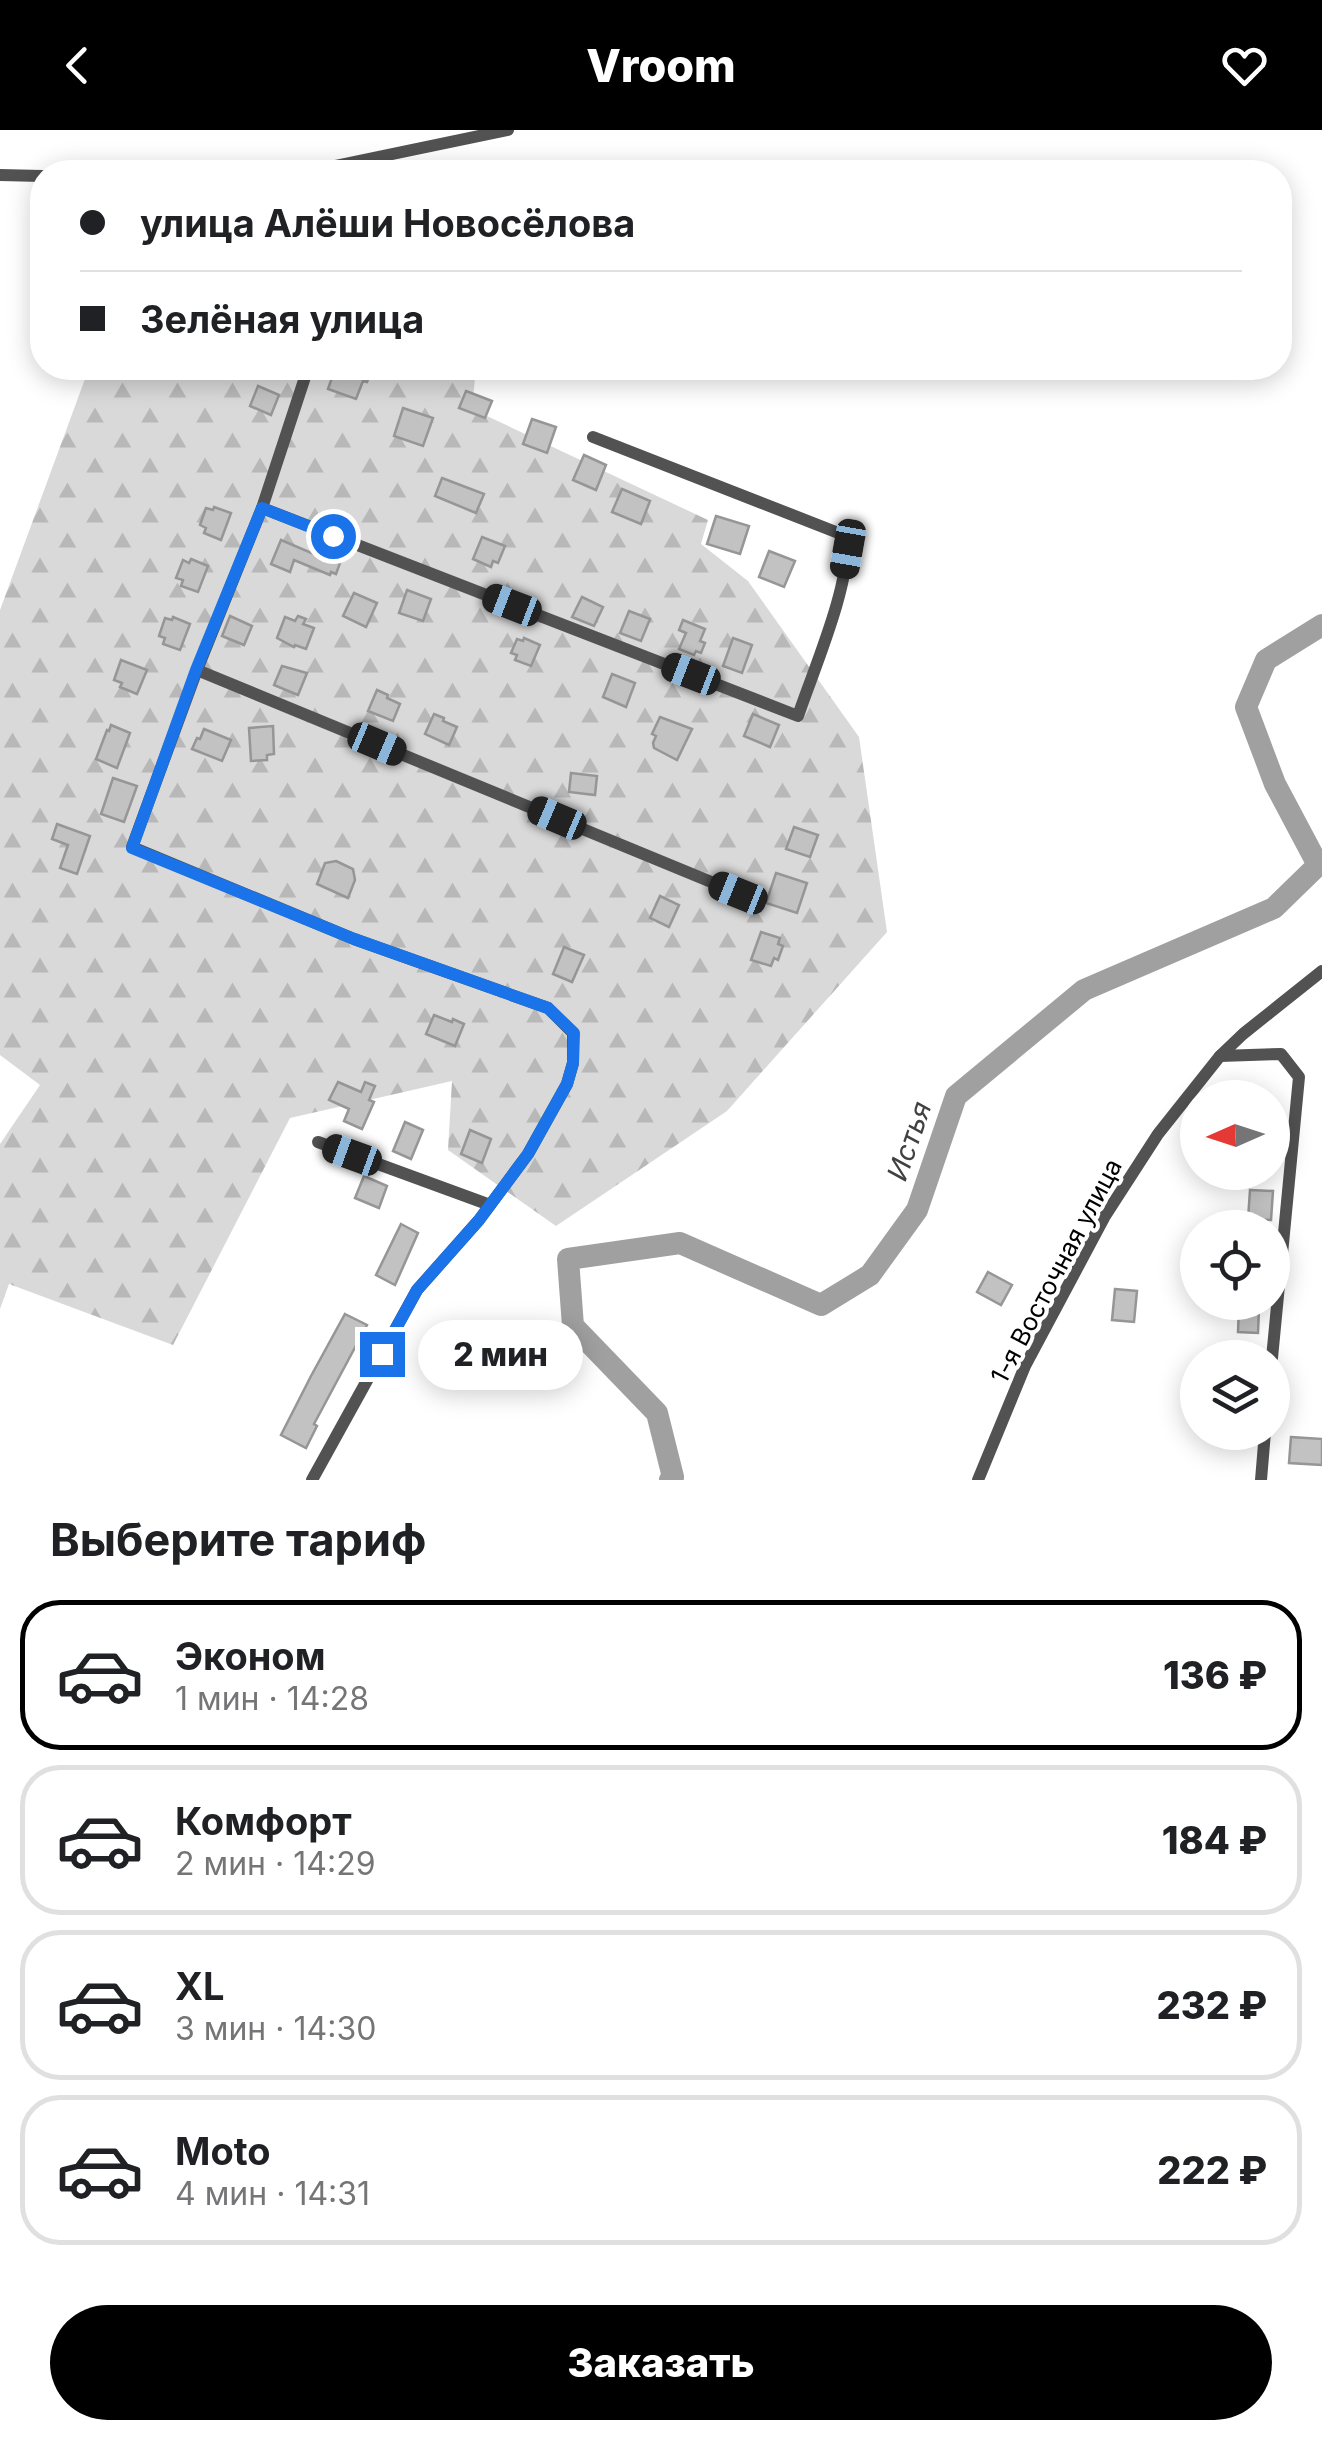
<!DOCTYPE html>
<html lang="ru">
<head>
<meta charset="utf-8">
<style>
  body { margin:0; font-family:Inter,sans-serif; background:#f2f2f2; color:#202124; height:100vh; display:flex; flex-direction:column; font-size:38px; white-space:nowrap }
  * { box-sizing:border-box; margin:0 }
  p { font-size:32px; color:#757577 }
  .icon { flex:none; width:55px; height:55px; fill:none; stroke:currentColor; stroke-width:2; stroke-linecap:round; stroke-linejoin:round }
  .map { position:relative; height:1350px; overflow:hidden }
  .side { display:flex; flex-direction:column; background:#fff; flex:1 }
  .side>* { flex:none }
  .top-card { position:absolute; left:30px; top:30px; width:1262px; height:220px; border-radius:40px; box-shadow:0 5px 25px #0003; display:grid; align-content:center; height:220px; padding:0 50px; background:#fff }
  .needle { width:65px; rotate:267deg }
  .controls { position:absolute; left:1180px; top:950px; display:grid; gap:20px }
  .controls a { display:grid; place-items:center; width:110px; height:110px; border-radius:50%; background:#fff; box-shadow:0 5px 25px #0003; font-size:50px }
  .end { position:absolute; width:45px; height:45px; margin:-22px; border:12px solid #1a73e8; background:#fff; box-shadow:0 0 0 5px #fff }
  .from { border-radius:50% }
  .bubble { position:absolute; height:70px; border-radius:35px; background:#fff; box-shadow:0 5px 25px #0003; font-size:32px; font-weight:800; line-height:70px; text-align:center }
  .car { position:absolute; width:30px; height:60px; margin:-30px -15px; border-radius:12px; box-shadow:0 0 8px 2px #0007; background:linear-gradient(#222 24%,#8ab4d8 0 40%,#222 0 76%,#8ab4d8 0 86%,#222 0) }
  .top-card b { display:flex; align-items:center; gap:35px; height:95px; font-size:38px }
  .top-card b+b { border-top:2px solid #e0e0e0 }
  .top-card i { width:25px; height:25px; background:#202124 }
  ul { padding:0; list-style:none }
  li { display:flex; align-items:center; gap:30px; height:150px; margin:0 20px 15px; padding:0 30px; border:5px solid #e0e0e0; border-radius:40px }
  li div { flex:1 }
  li b { display:block; font-size:38px }
  li em { font-style:normal; font-weight:800 }
  li.selected { border-color:#000 }
  li>.icon { width:90px; height:90px; stroke-width:1.5 }
  h2 { padding:0 50px; font-size:45px; line-height:120px }
  .primary-button { display:flex; gap:20px; margin-top:auto; padding:20px 50px }
  .primary-button a { flex:1; height:115px; border-radius:60px; background:#000; color:#fff; font-size:40px; font-weight:800; line-height:115px; text-align:center }
  header { display:flex; justify-content:space-between; align-items:center; height:130px; padding:0 50px; background:#000; color:#fff; font-size:45px; font-weight:800 }
  .map>svg:first-child { display:block }
  .forest { fill:url(#forest-firs) }
  .lines { fill:none; stroke-linecap:round; stroke-linejoin:round }
  .stream { stroke:#a0a0a0; stroke-width:4 }
  .river { stroke:#a0a0a0; stroke-width:22 }
  .building { fill:#c2c2c2; stroke:#969696; stroke-width:2.5 }
  .minor { stroke:#525252; stroke-width:12 }
  .route { stroke:#1a73e8; stroke-width:12 }
  .labels { text-anchor:middle; dominant-baseline:central; stroke-width:8; stroke-linejoin:round; paint-order:stroke }
  .street-label { font-size:25px; fill:#000; stroke:#fff }
  .water-label { font-size:28px; font-style:italic; fill:#414141; stroke:#fff }
</style>
</head>
<body>
<header><svg class="icon" aria-label="back" viewBox="0 0 24 24"><path d="M15 5l-7 7 7 7"/></svg>Vroom<svg class="icon" aria-label="heart" viewBox="0 0 24 24"><path d="M12 20l-8-8c-3-5 5-10 8-4 3-6 11-1 8 4z"/></svg></header>
<div class="map">
<svg width="1322" height="1350" viewBox="0 0 1322 1350">
  <defs>
    <pattern id="forest-firs" width="22" height="20" patternUnits="userSpaceOnUse" patternTransform="scale(2.5)"><rect width="22" height="20" fill="#d9d9d9"/><path d="M5 1l3.5 6h-7zM16 11l3.5 6h-7z" fill="#b8b8b8"/></pattern>
  </defs>
  <rect width="100%" height="100%" fill="#fff"/>
  <!-- forest -->
  <polygon class="forest" points="89,238 476,238 472,279 708,390 701,414 748,451 859,607 887,802 727,981 556,1096 448,1020 452,951 290,988 173,1215 9,1154 0,1179 0,1014 40,955 0,925 0,480"/>
  <g class="lines">
    <!-- stream -->
    <polyline class="stream" points="1318,735 1322,739"/>
    <!-- river -->
    <polyline class="river" points="670,1350 673,1347 657,1283 573,1196 568,1129 680,1113 821,1175 870,1145 917,1080 956,966 1084,860 1274,778 1318,735 1275,654 1246,577 1266,530 1322,495"/>
  </g>
  <!-- building -->
  <g class="building">
    <polygon points="338,238 362,238 371,241 367,252 363,251 356,269 328,259 335,239"/>
    <polygon points="258,256 279,265 271,285 250,276"/>
    <polygon points="466,261 492,271 485,288 459,278"/>
    <polygon points="403,278 433,288 423,316 394,306"/>
    <polygon points="532,289 556,297 547,323 523,314"/>
    <polygon points="584,325 606,335 596,360 573,350"/>
    <polygon points="442,348 484,364 476,383 435,366"/>
    <polygon points="622,359 650,371 641,394 612,382"/>
    <polygon points="214,377 231,383 221,410 204,403 206,398 200,395 206,378 213,380"/>
    <polygon points="716,386 749,396 740,424 707,414"/>
    <polygon points="482,407 505,416 498,433 493,431 491,437 473,429"/>
    <polygon points="281,410 316,425 318,421 336,428 335,431 340,433 336,444 331,442 330,445 294,430 290,442 271,434"/>
    <polygon points="769,421 795,431 784,457 759,447"/>
    <polygon points="191,429 208,436 198,462 181,456 183,450 176,448 183,430 189,433"/>
    <polygon points="407,460 431,469 423,491 399,483"/>
    <polygon points="354,463 377,473 366,497 343,486"/>
    <polygon points="582,467 603,477 594,496 572,487"/>
    <polygon points="629,481 650,489 641,511 620,503"/>
    <polygon points="230,486 252,496 244,515 222,506"/>
    <polygon points="298,486 306,489 303,494 314,498 306,519 295,515 294,517 277,508 285,487 295,491"/>
    <polygon points="173,487 190,494 180,520 163,514 165,508 159,506 165,488 172,490"/>
    <polygon points="683,490 705,499 700,511 705,513 701,523 696,521 694,525 679,519 686,503 679,500"/>
    <polygon points="524,508 540,515 531,536 515,530 517,525 511,523 517,509 523,511"/>
    <polygon points="733,508 752,515 742,543 723,536"/>
    <polygon points="121,530 147,540 137,564 120,557 122,553 114,550"/>
    <polygon points="282,536 307,543 298,565 274,555"/>
    <polygon points="612,544 635,553 626,577 603,567"/>
    <polygon points="377,560 388,565 387,568 400,574 393,591 368,581"/>
    <polygon points="434,584 444,588 443,591 457,597 449,615 425,604"/>
    <polygon points="753,584 779,595 770,617 744,606"/>
    <polygon points="660,587 692,599 677,630 654,618 653,613 656,606 652,604"/>
    <polygon points="111,595 130,603 117,638 96,629 107,600 109,601"/>
    <polygon points="273,596 274,624 267,625 267,630 251,631 249,598"/>
    <polygon points="204,599 231,610 222,631 192,619 197,608 200,609"/>
    <polygon points="571,643 597,646 595,665 569,662"/>
    <polygon points="113,648 137,656 124,692 101,684"/>
    <polygon points="57,694 90,706 77,744 60,738 68,715 52,709"/>
    <polygon points="794,697 818,705 810,727 786,719"/>
    <polygon points="336,731 353,739 355,750 348,768 317,754 325,733"/>
    <polygon points="776,743 807,753 797,783 766,773"/>
    <polygon points="660,766 679,775 669,797 650,788"/>
    <polygon points="761,802 780,808 778,814 783,816 778,830 774,828 771,836 751,830"/>
    <polygon points="564,817 584,825 572,852 553,844"/>
    <polygon points="434,885 452,892 453,889 464,894 455,916 426,904"/>
    <polygon points="338,952 361,962 365,952 375,956 369,970 374,972 362,999 344,991 349,979 329,970"/>
    <polygon points="405,992 423,1000 411,1029 393,1021"/>
    <polygon points="470,1000 491,1009 482,1033 461,1024"/>
    <polygon points="364,1046 387,1056 379,1078 355,1068"/>
    <polygon points="1250,1060 1273,1061 1271,1090 1248,1089"/>
    <polygon points="401,1094 418,1103 395,1155 376,1145"/>
    <polygon points="988,1142 1012,1155 1001,1175 977,1162"/>
    <polygon points="1115,1159 1137,1161 1134,1192 1112,1190"/>
    <polygon points="1239,1177 1259,1178 1258,1203 1238,1202"/>
    <polygon points="345,1184 367,1195 314,1294 317,1296 306,1318 281,1305 311,1246"/>
    <polygon points="1291,1307 1322,1309 1322,1335 1289,1333"/>
  </g>
  <g class="lines">
    <!-- minor -->
    <g class="minor">
      <polyline points="306,42 508,0"/>
      <polyline points="0,45 42,46"/>
      <polyline points="308,238 262,378 197,540 132,717 354,809 548,878 573,903 573,933 567,954 528,1024 479,1090 417,1160 312,1350"/>
      <path d="M262,378L798,586C813,541 853,450 846,406L593,307"/>
      <polyline points="197,540 738,763"/>
      <polyline points="1220,926 1281,924 1299,947 1272,1228"/>
      <polyline points="318,1012 490,1075"/>
      <polyline points="978,1350 1025,1236 1105,1086 1158,1004 1220,926 1243,904 1322,841"/>
      <polyline points="1261,1350 1265,1302"/>
    </g>
  </g>
  <g class="lines">
    <!-- route -->
    <polyline class="route" points="333,406 262,378 196,540 132,718 354,809 548,878 574,903 573,933 567,954 528,1024 479,1090 417,1160 382,1224"/>
  </g>
  <g class="labels">
    <!-- street labels -->
    <g class="street-label">
      <text transform="translate(1056 1141) rotate(-62)">1-я Восточная улица</text>
    </g>
    <!-- water labels -->
    <g class="water-label">
      <text transform="translate(909 1011) rotate(-71)">Истья</text>
    </g>
  </g>
</svg>
<div class="controls">
<a><svg class="needle" viewBox="-14 -14 28 28"><path d="M0-13l5 13h-10z" fill="#e53935"/><path d="M0 13l5-13h-10z" fill="#757577"/></svg></a>
<a><svg class="icon" aria-label="locate" viewBox="0 0 24 24"><circle cx="12" cy="12" r="6"/><path d="M12 2v4M12 18v4M2 12h4M18 12h4"/></svg></a>
<a><svg class="icon" aria-label="layers" viewBox="0 0 24 24"><path d="M12 4l9 5-9 5-9-5zM3 14l9 5 9-5"/></svg></a>
</div>
<i class="end from" style="left:333px;top:406px"></i>
<i class="end" style="left:382px;top:1224px"></i>
<div class="bubble" style="left:418px;top:1190px;width:165px">2 мин</div>
<i class="car" style="left:848px;top:419px;rotate:190deg"></i>
<i class="car" style="left:512px;top:475px;rotate:291deg"></i>
<i class="car" style="left:691px;top:544px;rotate:291deg"></i>
<i class="car" style="left:377px;top:614px;rotate:113deg"></i>
<i class="car" style="left:557px;top:688px;rotate:293deg"></i>
<i class="car" style="left:738px;top:763px;rotate:292deg"></i>
<i class="car" style="left:352px;top:1025px;rotate:290deg"></i>
<div class="top-card">
<b><i class="from"></i>улица Алёши Новосёлова</b>
<b><i></i>Зелёная улица</b>
</div>
</div>
<section class="side">
<h2>Выберите тариф</h2>
<ul>
<li class="selected"><svg class="icon" aria-label="car" viewBox="0 0 24 24"><path d="M5 17H2v-5l4-1 3-4h7l3 4 3 1v5h-3M9 17h6M6 11h13"/><circle cx="7" cy="17" r="2"/><circle cx="17" cy="17" r="2"/></svg><div><b>Эконом</b><p>1 мин · 14:28</p></div><em>136 ₽</em></li>
<li><svg class="icon" aria-label="car" viewBox="0 0 24 24"><path d="M5 17H2v-5l4-1 3-4h7l3 4 3 1v5h-3M9 17h6M6 11h13"/><circle cx="7" cy="17" r="2"/><circle cx="17" cy="17" r="2"/></svg><div><b>Комфорт</b><p>2 мин · 14:29</p></div><em>184 ₽</em></li>
<li><svg class="icon" aria-label="car" viewBox="0 0 24 24"><path d="M5 17H2v-5l4-1 3-4h7l3 4 3 1v5h-3M9 17h6M6 11h13"/><circle cx="7" cy="17" r="2"/><circle cx="17" cy="17" r="2"/></svg><div><b>XL</b><p>3 мин · 14:30</p></div><em>232 ₽</em></li>
<li><svg class="icon" aria-label="car" viewBox="0 0 24 24"><path d="M5 17H2v-5l4-1 3-4h7l3 4 3 1v5h-3M9 17h6M6 11h13"/><circle cx="7" cy="17" r="2"/><circle cx="17" cy="17" r="2"/></svg><div><b>Moto</b><p>4 мин · 14:31</p></div><em>222 ₽</em></li>
</ul>
<div class="primary-button"><a>Заказать</a></div>
</section>
</body>
</html>
